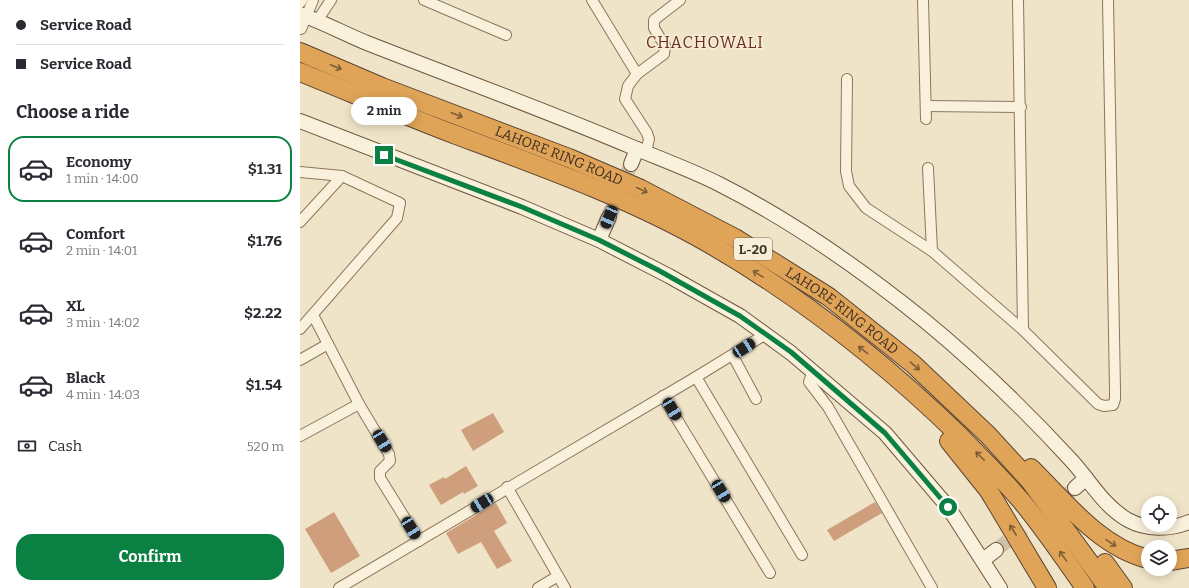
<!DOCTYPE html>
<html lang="en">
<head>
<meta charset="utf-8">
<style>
  body { margin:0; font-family:Bitter,serif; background:#f7f7f7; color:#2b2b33; height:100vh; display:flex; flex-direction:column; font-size:15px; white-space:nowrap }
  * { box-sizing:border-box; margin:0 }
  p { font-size:13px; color:#7c7c81 }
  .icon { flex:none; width:22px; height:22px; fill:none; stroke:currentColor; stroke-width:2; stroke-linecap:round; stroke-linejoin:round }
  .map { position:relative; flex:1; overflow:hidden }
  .sheet { display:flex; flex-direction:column; background:#fff; width:300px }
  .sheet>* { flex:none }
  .guide { display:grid; align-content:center; height:88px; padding:0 16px; background:#fff }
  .tools { position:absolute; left:841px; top:496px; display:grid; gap:8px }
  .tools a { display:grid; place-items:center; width:36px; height:36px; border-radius:50%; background:#fff; box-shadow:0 2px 10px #0003; font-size:20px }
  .end { position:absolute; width:18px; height:18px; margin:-9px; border:5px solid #0b8043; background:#fff; box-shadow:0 0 0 2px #fff }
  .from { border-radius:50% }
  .bubble { position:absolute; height:28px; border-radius:14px; background:#fff; box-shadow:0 2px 10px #0003; font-size:13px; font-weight:700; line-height:28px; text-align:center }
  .car { position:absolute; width:12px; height:24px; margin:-12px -6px; border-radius:5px; box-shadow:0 0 3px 1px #0007; background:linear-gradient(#222 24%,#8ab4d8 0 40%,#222 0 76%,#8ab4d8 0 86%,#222 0) }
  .guide b { display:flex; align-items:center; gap:14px; height:38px; font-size:15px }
  .guide b+b { border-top:1px solid #e1e1e2 }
  .guide i { width:10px; height:10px; background:#2b2b33 }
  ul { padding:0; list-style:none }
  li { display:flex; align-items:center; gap:12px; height:66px; margin:0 8px 6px; padding:0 8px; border:2px solid transparent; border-radius:16px }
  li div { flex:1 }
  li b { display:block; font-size:15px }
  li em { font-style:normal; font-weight:700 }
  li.on { border-color:#0b8043 }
  li>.icon { width:36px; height:36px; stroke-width:1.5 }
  h2 { padding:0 16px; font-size:18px; line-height:48px }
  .pay { display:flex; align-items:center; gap:10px; height:44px; padding:0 16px; font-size:15px }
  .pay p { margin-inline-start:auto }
  .primary-button { display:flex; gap:8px; margin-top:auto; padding:8px 16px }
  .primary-button a { flex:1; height:46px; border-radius:16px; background:#0b8043; color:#fff; font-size:16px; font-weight:700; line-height:46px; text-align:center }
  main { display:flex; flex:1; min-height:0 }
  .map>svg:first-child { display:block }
  .building { fill:#cf9f7d }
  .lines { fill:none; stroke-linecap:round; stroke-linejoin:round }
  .secondary-tunnel { stroke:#ccc0a6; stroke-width:14; stroke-dasharray:14 7; stroke-linecap:butt }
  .street-casing { stroke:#8d765c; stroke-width:12 }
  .secondary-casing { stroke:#6f573f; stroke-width:16 }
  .highway-casing { stroke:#5b4430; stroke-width:20 }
  .street { stroke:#faf1dc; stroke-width:10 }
  .secondary { stroke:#faf1dc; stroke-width:14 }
  .highway { stroke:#e0a458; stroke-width:18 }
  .oneway { stroke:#7e5d36 }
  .route { stroke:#0b8043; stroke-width:5 }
  .labels { text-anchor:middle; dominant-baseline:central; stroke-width:3; stroke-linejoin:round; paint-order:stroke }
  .shield { fill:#f7eed8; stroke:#756857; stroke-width:1 }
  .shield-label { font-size:13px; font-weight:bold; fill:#3d2e20 }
  .street-label { font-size:14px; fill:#3d2e20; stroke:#f7eed8 }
  .quarter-label { font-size:16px; letter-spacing:1px; fill:#6b2e1e; stroke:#f7eed8 }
</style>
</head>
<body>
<main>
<section class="sheet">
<div class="guide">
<b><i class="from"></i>Service Road</b>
<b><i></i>Service Road</b>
</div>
<h2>Choose a ride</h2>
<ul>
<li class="on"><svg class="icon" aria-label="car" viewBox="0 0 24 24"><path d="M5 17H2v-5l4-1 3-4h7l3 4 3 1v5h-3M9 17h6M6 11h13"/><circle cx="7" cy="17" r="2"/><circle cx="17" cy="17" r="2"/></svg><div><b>Economy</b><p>1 min · 14:00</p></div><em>$1.31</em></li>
<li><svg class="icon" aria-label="car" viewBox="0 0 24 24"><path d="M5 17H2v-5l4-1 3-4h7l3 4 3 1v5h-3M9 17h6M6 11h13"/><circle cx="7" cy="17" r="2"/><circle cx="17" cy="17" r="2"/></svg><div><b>Comfort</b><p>2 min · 14:01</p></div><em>$1.76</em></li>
<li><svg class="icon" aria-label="car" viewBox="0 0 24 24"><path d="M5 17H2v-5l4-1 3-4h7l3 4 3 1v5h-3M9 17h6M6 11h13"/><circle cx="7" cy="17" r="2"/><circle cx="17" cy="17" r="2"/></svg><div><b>XL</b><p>3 min · 14:02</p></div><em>$2.22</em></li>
<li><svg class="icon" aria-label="car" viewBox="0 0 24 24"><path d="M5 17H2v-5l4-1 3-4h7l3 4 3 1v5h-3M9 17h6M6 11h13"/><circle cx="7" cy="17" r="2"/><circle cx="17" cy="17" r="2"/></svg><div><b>Black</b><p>4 min · 14:03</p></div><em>$1.54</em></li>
</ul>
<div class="pay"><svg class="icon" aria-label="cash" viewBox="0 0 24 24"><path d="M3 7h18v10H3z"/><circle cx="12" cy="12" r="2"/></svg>Cash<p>520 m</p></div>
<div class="primary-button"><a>Confirm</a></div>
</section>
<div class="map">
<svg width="889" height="588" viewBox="0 0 889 588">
  <rect width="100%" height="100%" fill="#f0e4c8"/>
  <!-- building -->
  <g class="building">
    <polygon points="193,413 204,432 173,451 161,430"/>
    <polygon points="166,466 178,486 164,494 163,492 141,505 129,485 144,477 145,479"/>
    <polygon points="575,502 582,513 534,541 527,530"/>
    <polygon points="196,503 207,523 194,531 212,561 197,569 181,542 158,554 146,533"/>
    <polygon points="34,512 60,556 31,573 5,529"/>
  </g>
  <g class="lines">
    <!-- secondary-tunnel -->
    <g class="secondary-tunnel">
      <polyline points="309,217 331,164"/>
      <polyline points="696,550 775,488"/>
    </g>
    <!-- street casing -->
    <g class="street-casing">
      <g id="street">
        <polyline points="124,0 206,35"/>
        <polyline points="292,0 337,74 328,86 325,99 347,133 349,139 346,152"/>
        <polyline points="623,0 626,119"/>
        <polyline points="718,0 723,330"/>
        <polyline points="0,3 2,0"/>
        <polyline points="17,21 31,0"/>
        <polyline points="1,29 13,0"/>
        <polyline points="337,74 364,54 365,46 354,28 354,20 380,0"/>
        <polyline points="547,79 546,171 549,186 566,208 632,251 723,330 798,404 804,406 813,405 815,399 815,390 808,0"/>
        <polyline points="626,106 721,107"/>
        <polyline points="628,168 632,251"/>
        <polyline points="0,172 42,176 100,203 97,218 0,329"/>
        <polyline points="0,222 42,176"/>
        <polyline points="13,315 59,404 89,454 90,461 80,471 80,478 119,541"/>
        <polyline points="433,356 456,399"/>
        <polyline points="0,360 28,344"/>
        <polyline points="513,371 509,382 528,407 632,588"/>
        <polyline points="396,377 502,555"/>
        <polyline points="363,396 470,573"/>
        <polyline points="0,436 59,404"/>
        <polyline points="207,487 265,588"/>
        <polyline points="39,588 396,377 466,334"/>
        <polyline points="238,588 258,576"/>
      </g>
    </g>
    <!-- secondary casing -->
    <g class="secondary-casing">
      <g id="secondary">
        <path d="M0,14C23,22 45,34 67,43C156,78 245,110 332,147C361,159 391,170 419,184C492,221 562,270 625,321C676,363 725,410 770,459C789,479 803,506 828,520C846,530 870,530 889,522"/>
        <polyline points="0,121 222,207 299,240 369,276 440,316 491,353 585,433 648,507 700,588"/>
        <polyline points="331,164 337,149"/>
        <polyline points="299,240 309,217"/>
        <polyline points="775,488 786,478"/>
        <polyline points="683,560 696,550"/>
      </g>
    </g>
    <!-- highway casing -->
    <g class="highway-casing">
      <g id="highway">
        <path id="s1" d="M0,52L82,87L269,158L341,189L435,238L529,297L613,364L688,435L730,481L808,588"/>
        <path d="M0,72C52,93 104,115 156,135C242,167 329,198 408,243C500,296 584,362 660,436C681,458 703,479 723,503C745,530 765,559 785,588"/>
        <polyline points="649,441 689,491 747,588"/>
        <path d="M731,468C765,502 800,547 848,559"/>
        <polyline points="870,561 889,558"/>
        <polyline points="805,563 823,588"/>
      </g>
    </g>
    <!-- street -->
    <use href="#street" class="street"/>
    <!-- secondary -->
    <use href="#secondary" class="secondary"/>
    <!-- highway -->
    <use href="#highway" class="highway"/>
  </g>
  <!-- one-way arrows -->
  <defs><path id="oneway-shaft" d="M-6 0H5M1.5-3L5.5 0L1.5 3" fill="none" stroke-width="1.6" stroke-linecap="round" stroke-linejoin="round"/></defs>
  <g class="oneway">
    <use href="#oneway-shaft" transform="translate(36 67) rotate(23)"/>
    <use href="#oneway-shaft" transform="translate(157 115) rotate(21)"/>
    <use href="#oneway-shaft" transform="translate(342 190) rotate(25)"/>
    <use href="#oneway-shaft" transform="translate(458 274) rotate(-148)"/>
    <use href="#oneway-shaft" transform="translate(563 350) rotate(-142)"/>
    <use href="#oneway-shaft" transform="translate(615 366) rotate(41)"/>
    <use href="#oneway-shaft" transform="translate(680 456) rotate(-135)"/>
    <use href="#oneway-shaft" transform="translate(713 530) rotate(-122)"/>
    <use href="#oneway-shaft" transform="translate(811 543) rotate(34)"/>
    <use href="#oneway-shaft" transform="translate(763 556) rotate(-125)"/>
  </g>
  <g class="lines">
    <!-- route -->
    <polyline class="route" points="84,155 222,207 299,240 358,270 440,316 491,352 585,433 648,507"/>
  </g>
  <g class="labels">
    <!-- shield labels -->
    <rect class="shield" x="434" y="238" width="38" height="22" rx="3"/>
    <g class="shield-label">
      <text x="453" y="249">L-20</text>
    </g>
    <!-- street labels -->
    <g class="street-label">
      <text stroke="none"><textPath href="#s1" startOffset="279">LAHORE RING ROAD</textPath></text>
      <text stroke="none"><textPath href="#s1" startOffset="603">LAHORE RING ROAD</textPath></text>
    </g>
    <!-- quarter labels -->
    <g class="quarter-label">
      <text x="405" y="42">CHACHOWALI</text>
    </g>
  </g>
</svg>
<div class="tools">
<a><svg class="icon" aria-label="locate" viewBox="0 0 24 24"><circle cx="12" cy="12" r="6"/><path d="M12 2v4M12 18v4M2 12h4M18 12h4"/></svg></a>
<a><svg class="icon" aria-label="layers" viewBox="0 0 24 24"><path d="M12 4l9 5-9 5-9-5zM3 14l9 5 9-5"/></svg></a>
</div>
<i class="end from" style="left:648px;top:507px"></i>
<i class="end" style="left:84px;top:155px"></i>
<div class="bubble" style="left:51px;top:97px;width:66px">2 min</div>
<i class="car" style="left:309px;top:217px;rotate:203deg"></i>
<i class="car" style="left:444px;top:348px;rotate:57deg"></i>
<i class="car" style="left:372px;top:409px;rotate:149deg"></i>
<i class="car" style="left:82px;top:441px;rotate:149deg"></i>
<i class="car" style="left:421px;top:491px;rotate:149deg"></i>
<i class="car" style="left:182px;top:503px;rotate:238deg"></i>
<i class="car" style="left:111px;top:528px;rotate:148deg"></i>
</div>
</main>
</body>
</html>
